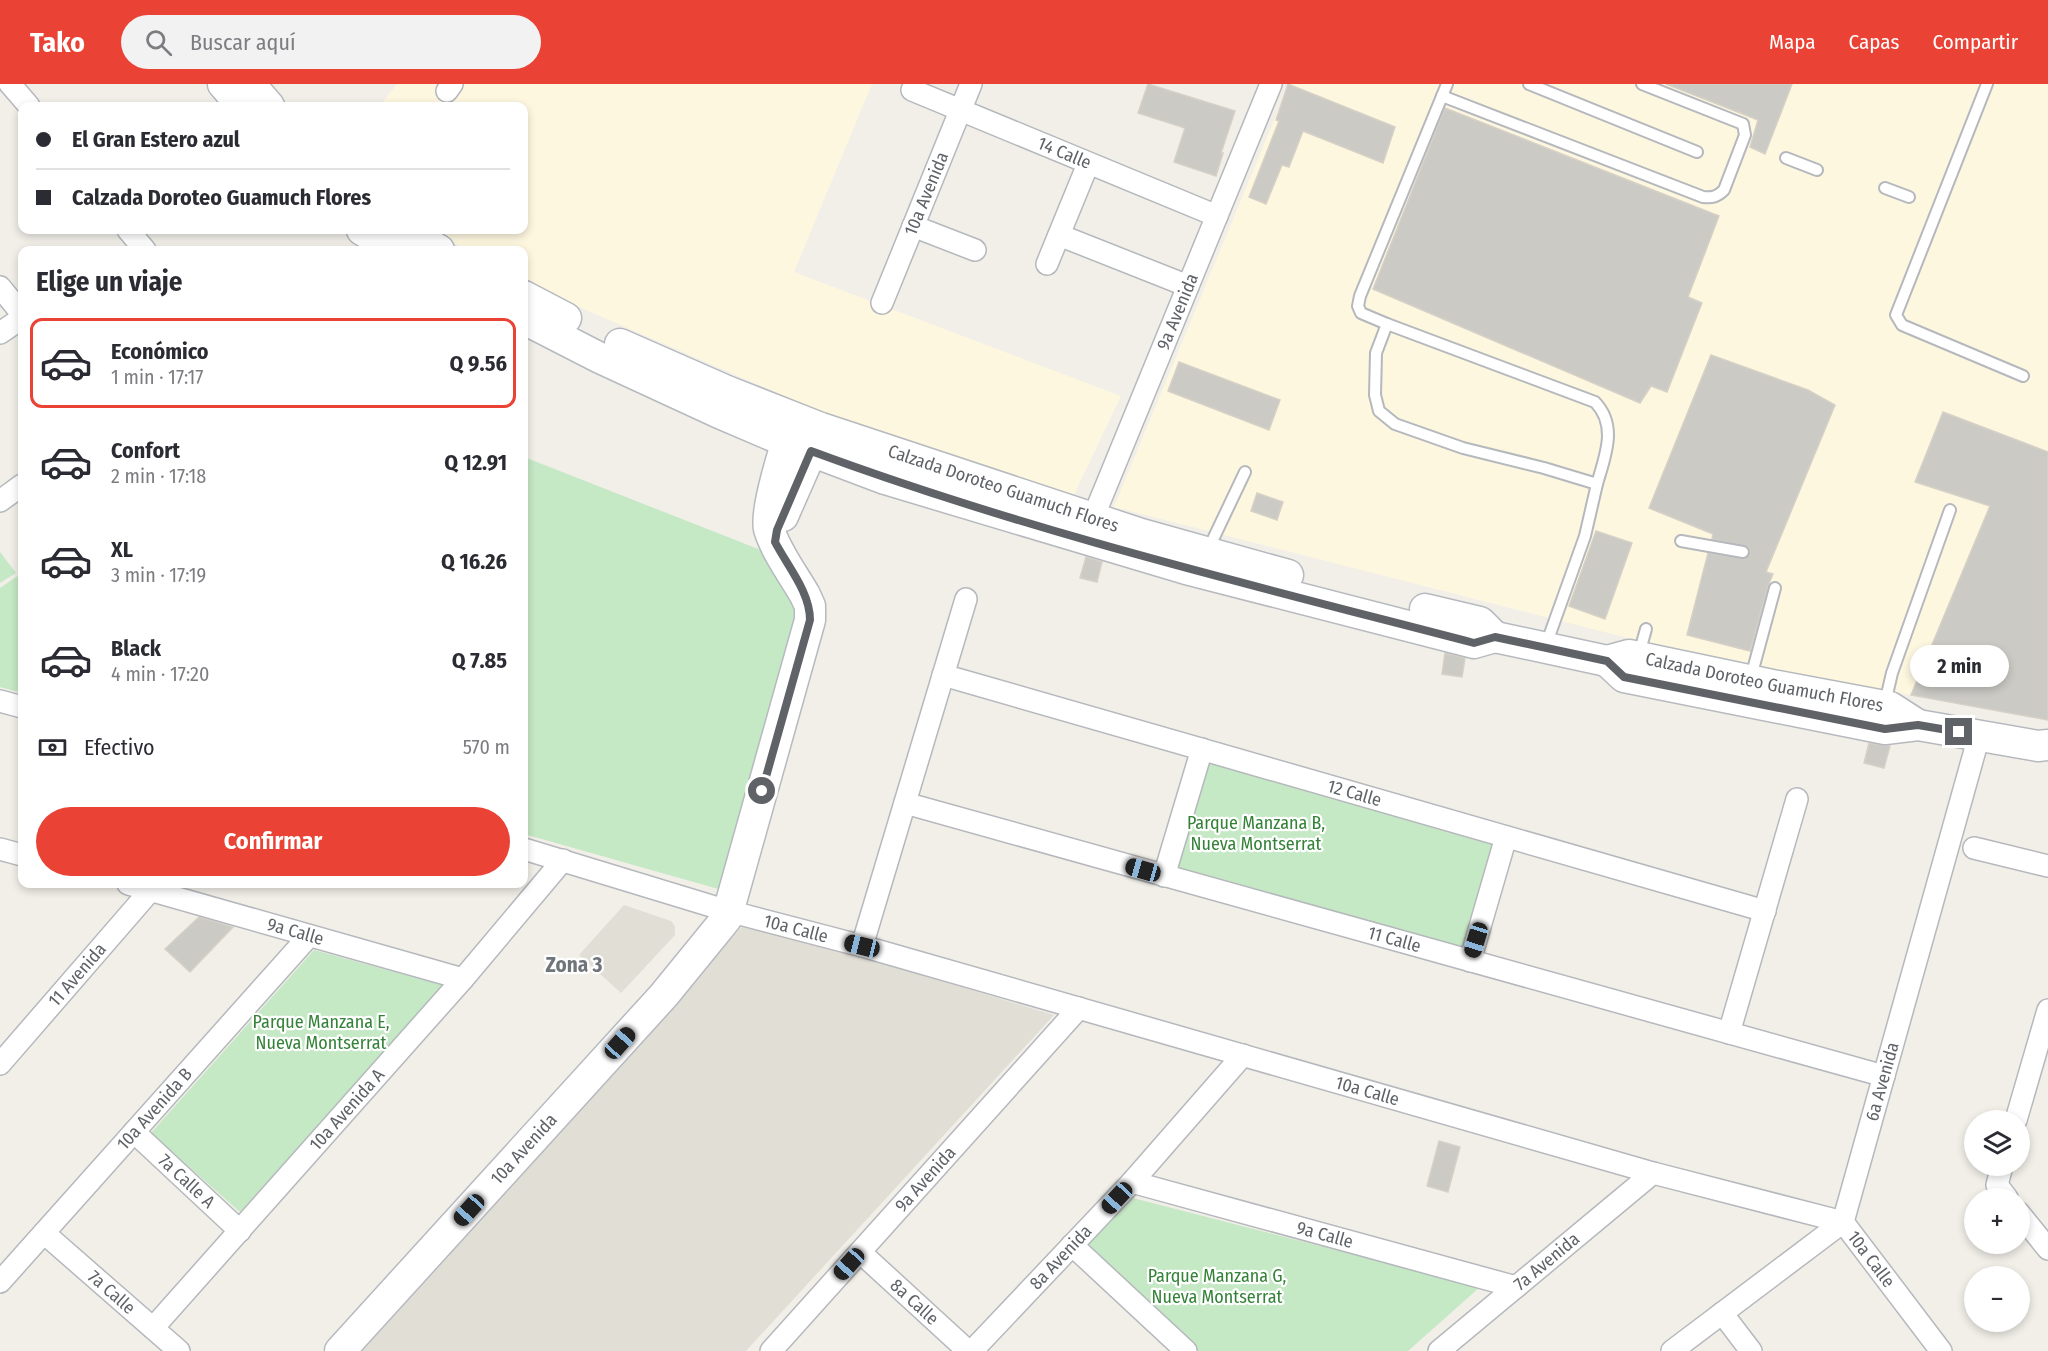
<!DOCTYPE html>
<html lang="es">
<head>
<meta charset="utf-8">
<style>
  body { margin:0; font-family:"Fira Sans Condensed",sans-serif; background:#f2f2f3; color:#2b2b33; height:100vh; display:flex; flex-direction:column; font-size:22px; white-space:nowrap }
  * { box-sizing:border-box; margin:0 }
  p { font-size:20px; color:#7c7c81 }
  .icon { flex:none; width:33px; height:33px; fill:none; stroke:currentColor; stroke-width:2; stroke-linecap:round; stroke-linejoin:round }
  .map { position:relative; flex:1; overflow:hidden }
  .drawer { position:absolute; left:18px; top:162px; width:510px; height:642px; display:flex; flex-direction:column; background:#fff; border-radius:12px; box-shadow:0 3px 9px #0003 }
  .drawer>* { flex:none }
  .guide { position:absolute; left:18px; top:18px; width:510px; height:132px; border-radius:12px; box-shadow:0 3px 9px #0003; display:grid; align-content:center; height:132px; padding:0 18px; background:#fff }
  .controls { position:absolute; left:1964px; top:1026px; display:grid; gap:12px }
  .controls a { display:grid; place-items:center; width:66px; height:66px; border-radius:50%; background:#fff; box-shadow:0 3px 9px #0003; font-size:30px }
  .end { position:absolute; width:27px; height:27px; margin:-14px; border:8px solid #5f6368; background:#fff; box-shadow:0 0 0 3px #fff }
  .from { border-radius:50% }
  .bubble { position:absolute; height:42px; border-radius:21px; background:#fff; box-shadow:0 3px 9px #0003; font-size:20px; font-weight:700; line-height:42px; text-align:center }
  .car { position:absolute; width:18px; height:36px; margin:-18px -9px; border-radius:8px; box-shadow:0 0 4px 2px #0007; background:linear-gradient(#222 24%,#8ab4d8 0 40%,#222 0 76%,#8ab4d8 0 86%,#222 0) }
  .guide b { display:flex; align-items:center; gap:21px; height:57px; font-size:22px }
  .guide b+b { border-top:2px solid #e1e1e2 }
  .guide i { width:15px; height:15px; background:#2b2b33 }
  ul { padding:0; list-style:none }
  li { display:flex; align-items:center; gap:18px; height:90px; margin:0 12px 9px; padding:0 6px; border:3px solid transparent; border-radius:12px }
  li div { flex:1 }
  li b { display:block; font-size:22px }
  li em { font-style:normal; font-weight:700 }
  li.on { border-color:#ea4335 }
  li>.icon { width:54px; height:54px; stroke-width:1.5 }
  h2 { padding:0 18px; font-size:27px; line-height:72px }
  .pay { display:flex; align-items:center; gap:15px; height:66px; padding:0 18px; font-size:22px }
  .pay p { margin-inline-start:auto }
  .primary-button { display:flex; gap:12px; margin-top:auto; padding:12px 18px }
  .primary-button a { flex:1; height:69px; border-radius:36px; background:#ea4335; color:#fff; font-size:24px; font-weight:700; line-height:69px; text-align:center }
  header { display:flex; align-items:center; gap:36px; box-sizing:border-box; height:84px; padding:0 30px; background:#ea4335; color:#fff }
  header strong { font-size:28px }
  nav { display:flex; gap:33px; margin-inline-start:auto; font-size:21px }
  .search { width:420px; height:54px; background:#f2f2f3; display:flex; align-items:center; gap:15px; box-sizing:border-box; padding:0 21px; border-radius:33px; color:#7c7c81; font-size:22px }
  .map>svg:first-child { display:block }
  .commercial { fill:#fef7e0 }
  .education { fill:#e1ded6 }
  .green { fill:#c5e8c5 }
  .building { fill:#cccac5; stroke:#d6d1c6; stroke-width:1.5 }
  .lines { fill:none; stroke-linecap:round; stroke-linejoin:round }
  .lane-casing { stroke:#b5b8bc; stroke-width:14 }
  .street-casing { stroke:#b5b8bc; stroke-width:24 }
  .secondary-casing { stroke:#b6babf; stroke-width:33 }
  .lane { stroke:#fff; stroke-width:10 }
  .street { stroke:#fff; stroke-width:21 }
  .secondary { stroke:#fff; stroke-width:30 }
  .route { stroke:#5f6368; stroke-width:8 }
  .labels { text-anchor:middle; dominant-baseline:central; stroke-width:4.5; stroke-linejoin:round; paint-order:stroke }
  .street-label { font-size:18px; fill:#5f6368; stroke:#fff }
  .park-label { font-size:18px; fill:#348238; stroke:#fff }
  .quarter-label { font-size:21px; font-weight:bold; fill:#70757a; stroke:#fff }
</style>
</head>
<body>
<header>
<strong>Tako</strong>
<div class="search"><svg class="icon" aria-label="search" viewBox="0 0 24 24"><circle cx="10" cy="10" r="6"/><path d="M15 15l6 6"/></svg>Buscar aquí</div>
<nav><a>Mapa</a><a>Capas</a><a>Compartir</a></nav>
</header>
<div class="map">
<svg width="2048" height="1267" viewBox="0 0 2048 1267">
  <rect width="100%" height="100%" fill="#f1efe8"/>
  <!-- commercial -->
  <g class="commercial">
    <polygon points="397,0 872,0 794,188 1121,312 1072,415 874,351 524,199 524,166 466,166 431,146 524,146 524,22 380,22"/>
    <polygon points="1289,0 2048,0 2048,636 1698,572 1114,423"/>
  </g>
  <!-- education -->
  <g class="education">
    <polygon points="624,821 671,837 675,842 675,851 621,909 579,871"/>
    <polygon points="746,838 1054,931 746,1267 362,1267 523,1090"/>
  </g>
  <!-- green -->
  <g class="green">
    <polygon points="524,373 771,470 798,529 722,806 524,750"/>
    <polygon points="0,468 16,489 0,499"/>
    <polygon points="22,489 22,609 0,603 0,504"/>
    <polygon points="1204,672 1498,757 1465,870 1170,787"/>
    <polygon points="314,866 445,902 240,1128 151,1049"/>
    <polygon points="1133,1114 1480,1203 1408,1267 1193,1267 1079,1165"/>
  </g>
  <!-- building -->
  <g class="building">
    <polygon points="1148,0 1235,27 1221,69 1223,69 1216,92 1174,78 1185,44 1138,29"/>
    <polygon points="1288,0 1395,43 1383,79 1303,47 1289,83 1282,81 1266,120 1249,113 1279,37 1276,36"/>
    <polygon points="1666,0 1792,0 1765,70 1750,63 1758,36"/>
    <polygon points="1445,24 1719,132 1688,213 1702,219 1667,308 1651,302 1640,319 1373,205"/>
    <polygon points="1711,271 1808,306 1835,321 1766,488 1773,490 1768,502 1750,567 1687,551 1708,469 1745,475 1750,470 1748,463 1712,455 1713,450 1649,424"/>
    <polygon points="1179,278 1280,316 1269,346 1168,307"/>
    <polygon points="1943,328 2048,368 2048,636 1911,611 1990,422 1915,398"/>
    <polygon points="1257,409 1283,418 1277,436 1251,427"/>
    <polygon points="1596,447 1632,459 1605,535 1569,522"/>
    <polygon points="1086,473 1102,478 1097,498 1080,494"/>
    <polygon points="1445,569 1465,574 1462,593 1442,590"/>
    <polygon points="1869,659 1890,662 1884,684 1864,679"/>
    <polygon points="199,833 233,843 190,888 165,865"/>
    <polygon points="1439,1057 1460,1063 1448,1108 1427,1102"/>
  </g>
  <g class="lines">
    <!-- lane casing -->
    <g class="lane-casing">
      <g id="lane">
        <polyline points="1447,0 1360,212 1358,222 1361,229 1387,240 1376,269 1375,311 1379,327 1395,340 1463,364 1544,384 1597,400 1585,452 1546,561"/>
        <polyline points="1529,0 1697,68"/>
        <polyline points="1987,0 1896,231 1902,241 2023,292"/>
        <path d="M1442,12L1703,113C1712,114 1717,113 1724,106L1745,51L1743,40L1642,0"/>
        <polyline points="1786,74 1817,86"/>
        <polyline points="1885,104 1909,113"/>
        <path d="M1387,240L1595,318C1618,342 1605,372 1597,400"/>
        <polyline points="1681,457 1743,468"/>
        <polyline points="1207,468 1245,388"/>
        <polyline points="1639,570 1646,545"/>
        <polyline points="1751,593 1775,504"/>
        <polyline points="1885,619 1892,589 1950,426"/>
      </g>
    </g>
    <!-- street casing -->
    <g class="street-casing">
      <g id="street">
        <polyline points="10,0 29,22"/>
        <path id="s1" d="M912,6L1217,132"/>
        <polyline points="447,7 452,0"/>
        <polyline points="913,142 975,166"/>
        <polyline points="128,146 145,166"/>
        <polyline points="1059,151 1188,202"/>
        <polyline points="1047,180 1088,80"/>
        <polyline points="0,203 22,230"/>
        <path id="s2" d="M882,219L971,0"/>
        <polyline points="0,249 22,234"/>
        <polyline points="0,417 22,401"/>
        <path id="s3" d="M1088,446L1271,0"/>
        <path id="s4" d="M943,591L1765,827"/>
        <polyline points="0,617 22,623"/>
        <path id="s5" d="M905,719L1884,992"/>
        <polyline points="1974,764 2048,782"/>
        <polyline points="0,765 22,771"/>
        <polyline points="524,765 718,824"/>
        <polyline points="1164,792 1202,665"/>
        <path id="s6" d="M128,800L463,895"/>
        <path id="s7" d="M736,829L862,862L1653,1089L1843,1138L1941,1267"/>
        <polyline points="862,862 966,515"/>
        <polyline points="1470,877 1506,753"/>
        <polyline points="1729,949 1797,715"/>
        <path id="s8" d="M0,980L156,800"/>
        <polyline points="2016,1036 2048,926"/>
        <path id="s9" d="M134,1048L240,1147"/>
        <polyline points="2002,1082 1997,1101 2007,1114"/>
        <path id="s10" d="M1132,1098L1516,1203"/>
        <polyline points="2019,1129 2048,1165"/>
        <path id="s11" d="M44,1149L179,1267"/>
        <polyline points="1072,1161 1186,1267"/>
        <path id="s12" d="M860,1168L968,1267"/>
        <path id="s13" d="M0,1198L309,852"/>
        <polyline points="1722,1229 1751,1267"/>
        <path id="s14" d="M153,1244L463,895L563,776"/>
        <path id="s15" d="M771,1267L1079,924"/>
        <path id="s16" d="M972,1267L1132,1098L1243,971"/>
        <path id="s17" d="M1439,1267L1653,1089"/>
        <path id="s18" d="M1672,1267L1843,1138L1979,652"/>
      </g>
    </g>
    <!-- secondary casing -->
    <g class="secondary-casing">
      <g id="secondary">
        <polyline points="223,0 242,22"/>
        <polyline points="250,0 269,22"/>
        <polyline points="362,146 396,166"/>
        <polyline points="406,146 439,166"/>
        <polyline points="524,212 566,234"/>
        <path id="s19" d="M524,235L600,274L717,328L787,358L885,395L1186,485L1474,559L1495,553L1607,577L1629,571L1772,601L1890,623L1918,641"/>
        <path id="s20" d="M620,260L727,307L821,344L1141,450L1288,491"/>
        <polyline points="783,432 819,350"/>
        <polyline points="1425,525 1480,538 1495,553"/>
        <polyline points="1607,577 1624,593 1885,645 1918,641 2038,662 2048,661"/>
        <path d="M731,818L810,536V522L805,511C793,490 776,468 769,445C764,428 786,359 793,340"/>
        <path id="s21" d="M340,1267L664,911L726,835"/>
      </g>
    </g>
    <!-- lane -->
    <use href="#lane" class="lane"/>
    <!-- street -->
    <use href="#street" class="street"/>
    <!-- secondary -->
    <use href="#secondary" class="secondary"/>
  </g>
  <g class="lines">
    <!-- route -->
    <path class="route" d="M762,707L810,536C810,508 788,483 775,458L777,446L811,367C1027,447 1251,501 1474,559L1495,553L1607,577L1624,593L1885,645L1918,641L1959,648"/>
  </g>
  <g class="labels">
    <!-- street labels -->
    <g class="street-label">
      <text stroke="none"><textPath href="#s1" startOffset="165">14 Calle</textPath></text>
      <text stroke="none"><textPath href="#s2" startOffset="118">10a Avenida</textPath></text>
      <text stroke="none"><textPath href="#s3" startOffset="236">9a Avenida</textPath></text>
      <text stroke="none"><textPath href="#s20" startOffset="410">Calzada Doroteo Guamuch Flores</textPath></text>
      <text stroke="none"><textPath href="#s19" startOffset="1304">Calzada Doroteo Guamuch Flores</textPath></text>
      <text stroke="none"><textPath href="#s4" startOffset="428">12 Calle</textPath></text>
      <text stroke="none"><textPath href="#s7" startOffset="62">10a Calle</textPath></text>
      <text stroke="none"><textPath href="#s6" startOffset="174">9a Calle</textPath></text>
      <text stroke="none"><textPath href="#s5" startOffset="508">11 Calle</textPath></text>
      <text stroke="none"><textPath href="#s8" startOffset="118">11 Avenida</textPath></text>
      <text stroke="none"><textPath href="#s18" startOffset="360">6a Avenida</textPath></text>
      <text stroke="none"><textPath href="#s7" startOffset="656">10a Calle</textPath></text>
      <text stroke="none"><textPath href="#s13" startOffset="232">10a Avenida B</textPath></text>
      <text stroke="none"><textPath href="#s14" startOffset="292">10a Avenida A</textPath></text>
      <text stroke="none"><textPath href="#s21" startOffset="273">10a Avenida</textPath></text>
      <text stroke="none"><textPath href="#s15" startOffset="231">9a Avenida</textPath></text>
      <text stroke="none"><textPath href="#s9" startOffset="72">7a Calle A</textPath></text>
      <text stroke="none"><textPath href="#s10" startOffset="200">9a Calle</textPath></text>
      <text stroke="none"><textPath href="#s16" startOffset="129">8a Avenida</textPath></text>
      <text stroke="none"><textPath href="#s7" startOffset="1196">10a Calle</textPath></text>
      <text stroke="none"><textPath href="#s17" startOffset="140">7a Avenida</textPath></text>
      <text stroke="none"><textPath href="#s11" startOffset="90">7a Calle</textPath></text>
      <text stroke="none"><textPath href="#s12" startOffset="74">8a Calle</textPath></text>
    </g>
    <!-- park labels -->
    <g class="park-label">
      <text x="1256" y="739">Parque Manzana B,<tspan x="1256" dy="21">Nueva Montserrat</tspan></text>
      <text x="321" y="938">Parque Manzana E,<tspan x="321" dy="21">Nueva Montserrat</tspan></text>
      <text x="1217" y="1192">Parque Manzana G,<tspan x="1217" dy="21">Nueva Montserrat</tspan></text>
    </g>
    <!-- quarter labels -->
    <g class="quarter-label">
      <text x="574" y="881">Zona 3</text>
    </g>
  </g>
</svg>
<div class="controls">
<a><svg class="icon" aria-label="layers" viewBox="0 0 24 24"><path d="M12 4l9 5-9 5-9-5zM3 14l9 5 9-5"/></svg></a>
<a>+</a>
<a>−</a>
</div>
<i class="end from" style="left:762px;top:707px"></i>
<i class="end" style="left:1959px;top:648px"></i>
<div class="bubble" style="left:1910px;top:561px;width:99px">2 min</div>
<i class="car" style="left:1143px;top:786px;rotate:286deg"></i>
<i class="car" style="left:1476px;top:856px;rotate:197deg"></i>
<i class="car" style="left:862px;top:862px;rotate:284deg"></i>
<i class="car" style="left:620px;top:959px;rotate:42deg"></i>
<i class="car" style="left:1117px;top:1114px;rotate:223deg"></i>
<i class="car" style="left:469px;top:1126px;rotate:222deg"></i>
<i class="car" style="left:849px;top:1180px;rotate:222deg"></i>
<div class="guide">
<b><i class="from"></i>El Gran Estero azul</b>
<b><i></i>Calzada Doroteo Guamuch Flores</b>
</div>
<section class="drawer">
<h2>Elige un viaje</h2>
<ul>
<li class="on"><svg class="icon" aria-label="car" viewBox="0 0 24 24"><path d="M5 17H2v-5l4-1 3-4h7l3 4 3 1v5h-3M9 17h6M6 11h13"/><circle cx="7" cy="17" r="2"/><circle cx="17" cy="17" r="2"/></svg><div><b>Económico</b><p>1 min · 17:17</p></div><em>Q 9.56</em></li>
<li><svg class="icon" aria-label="car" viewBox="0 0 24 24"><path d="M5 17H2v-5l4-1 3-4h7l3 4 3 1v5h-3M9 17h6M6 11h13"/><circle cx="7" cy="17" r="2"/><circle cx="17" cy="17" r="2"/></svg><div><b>Confort</b><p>2 min · 17:18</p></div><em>Q 12.91</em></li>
<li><svg class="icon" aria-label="car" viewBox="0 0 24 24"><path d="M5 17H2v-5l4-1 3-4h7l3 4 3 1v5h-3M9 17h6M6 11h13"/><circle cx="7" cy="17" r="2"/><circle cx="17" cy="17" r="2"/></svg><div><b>XL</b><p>3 min · 17:19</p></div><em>Q 16.26</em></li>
<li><svg class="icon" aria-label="car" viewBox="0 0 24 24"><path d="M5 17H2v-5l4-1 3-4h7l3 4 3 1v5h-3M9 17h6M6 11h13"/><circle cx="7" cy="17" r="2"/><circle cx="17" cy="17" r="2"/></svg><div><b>Black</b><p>4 min · 17:20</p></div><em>Q 7.85</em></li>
</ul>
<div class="pay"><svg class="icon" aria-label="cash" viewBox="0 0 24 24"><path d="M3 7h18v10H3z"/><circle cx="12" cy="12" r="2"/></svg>Efectivo<p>570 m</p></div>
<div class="primary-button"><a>Confirmar</a></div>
</section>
</div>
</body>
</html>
